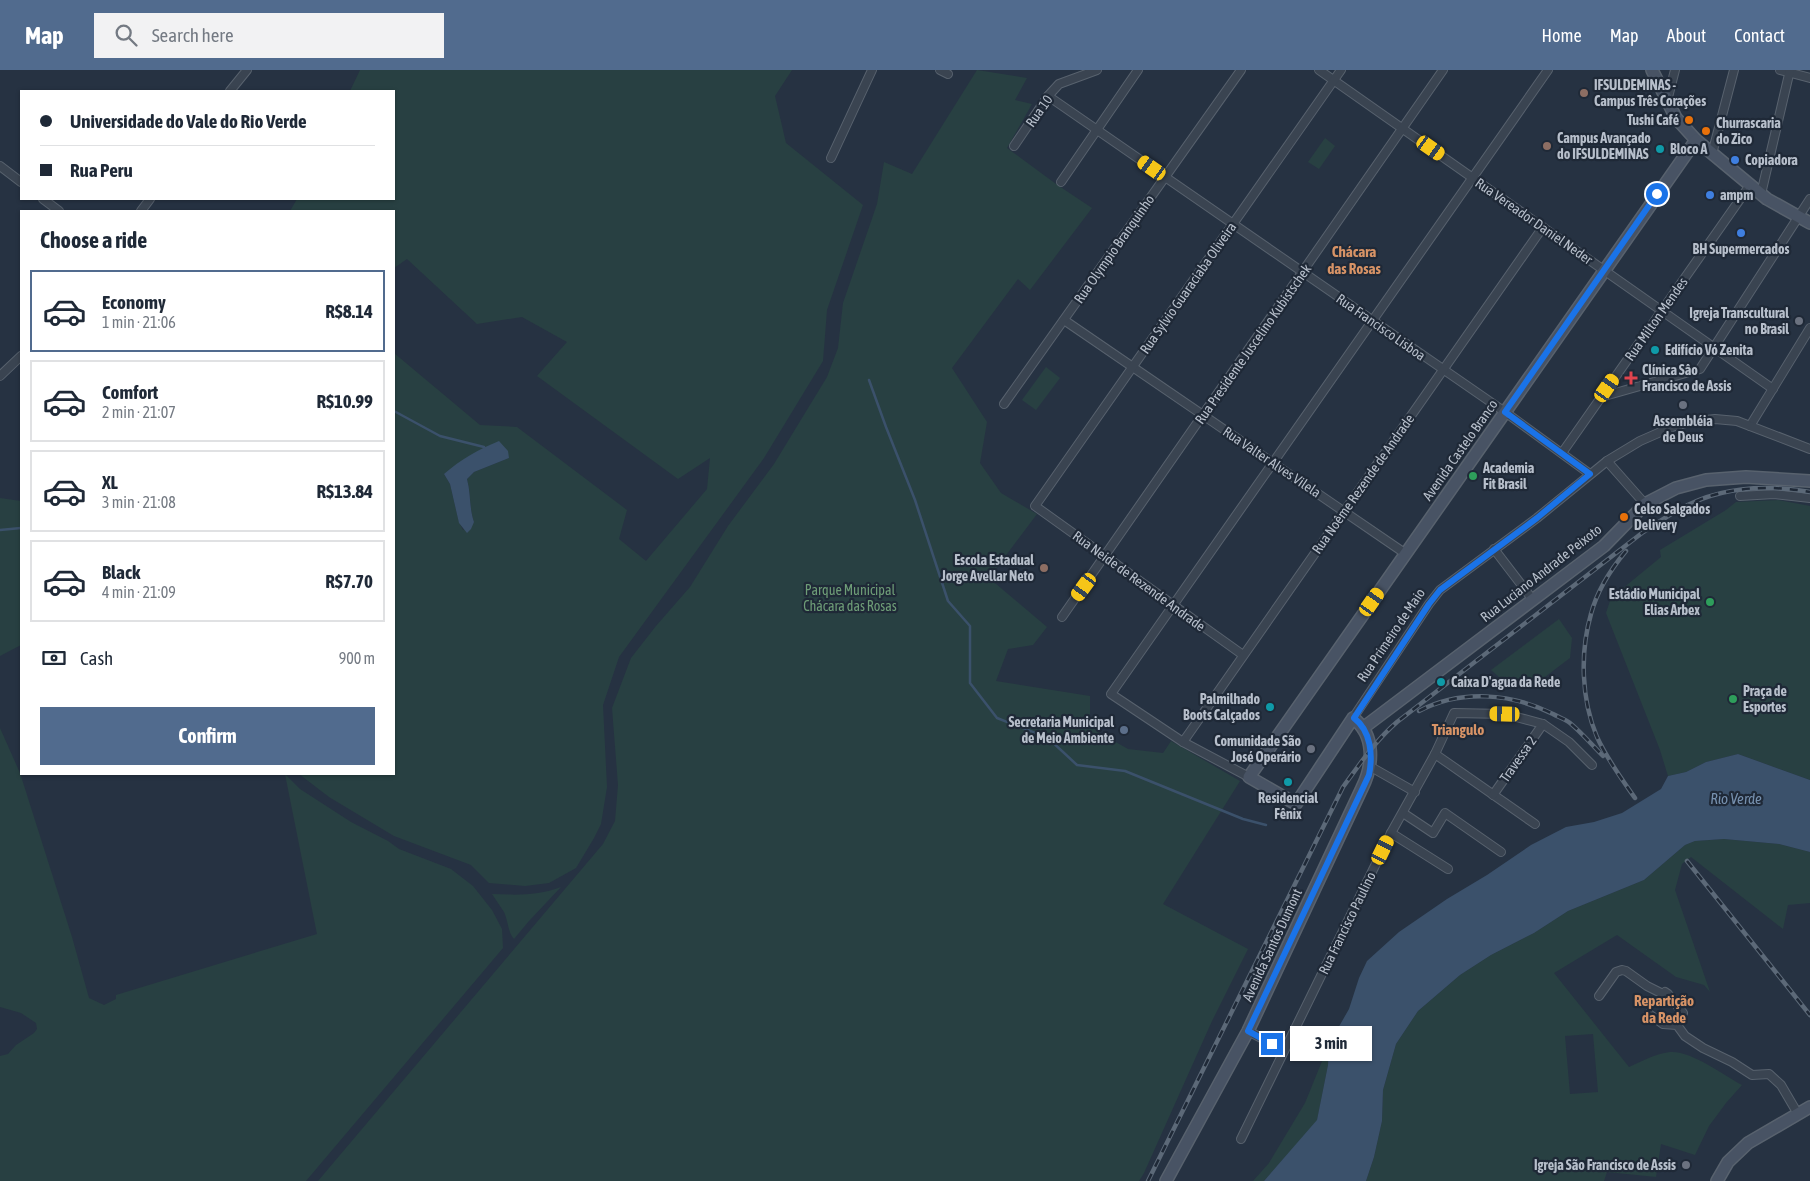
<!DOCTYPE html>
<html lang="en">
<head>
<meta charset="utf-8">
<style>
  body { margin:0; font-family:"Asap Condensed",sans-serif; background:#f2f2f3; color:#1f2937; height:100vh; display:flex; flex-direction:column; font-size:19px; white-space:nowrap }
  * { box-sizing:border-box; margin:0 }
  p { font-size:16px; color:#747a83 }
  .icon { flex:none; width:28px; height:28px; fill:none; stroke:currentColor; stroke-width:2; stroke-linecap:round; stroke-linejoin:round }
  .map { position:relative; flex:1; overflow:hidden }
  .drawer { position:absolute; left:20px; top:140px; width:375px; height:565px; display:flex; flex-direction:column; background:#fff; border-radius:0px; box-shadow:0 1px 4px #0004 }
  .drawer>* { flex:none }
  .banner { position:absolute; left:20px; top:20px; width:375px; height:110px; border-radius:0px; box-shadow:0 1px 4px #0004; display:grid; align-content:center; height:110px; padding:0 20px; background:#fff }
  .end { position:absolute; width:22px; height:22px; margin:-11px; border:6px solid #1a73e8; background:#fff; box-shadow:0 0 0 2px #fff }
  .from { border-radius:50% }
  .bubble { position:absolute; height:35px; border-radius:0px; background:#fff; box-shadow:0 1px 4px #0004; font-size:16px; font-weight:700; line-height:35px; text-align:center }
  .car { position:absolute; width:15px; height:30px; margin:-15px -8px; border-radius:6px; box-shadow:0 0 4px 1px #0007; background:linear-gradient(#f5c518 24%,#345 0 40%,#f5c518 0 76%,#345 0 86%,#f5c518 0) }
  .banner b { display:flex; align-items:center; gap:18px; height:48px; font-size:19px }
  .banner b+b { border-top:1px solid #e0e1e3 }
  .banner i { width:12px; height:12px; background:#1f2937 }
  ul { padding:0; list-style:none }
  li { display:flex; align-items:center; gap:15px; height:82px; margin:0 10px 8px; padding:0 10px; border:2px solid #e0e1e3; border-radius:0px }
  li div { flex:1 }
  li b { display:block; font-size:19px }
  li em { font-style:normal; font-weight:700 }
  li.active { border-color:#516b8e }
  li>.icon { width:45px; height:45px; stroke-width:1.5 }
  h2 { padding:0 20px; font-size:22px; line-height:60px }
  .pay { display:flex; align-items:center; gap:12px; height:55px; padding:0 20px; font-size:19px }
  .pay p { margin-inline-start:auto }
  .action { display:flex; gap:10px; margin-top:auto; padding:10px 20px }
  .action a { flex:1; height:58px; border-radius:0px; background:#516b8e; color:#fff; font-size:20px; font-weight:700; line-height:58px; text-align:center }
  header { display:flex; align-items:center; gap:30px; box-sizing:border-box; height:70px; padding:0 25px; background:#516b8e; color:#fff }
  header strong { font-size:24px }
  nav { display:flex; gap:28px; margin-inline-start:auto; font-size:18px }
  .search { width:350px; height:45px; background:#f2f2f3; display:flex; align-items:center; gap:12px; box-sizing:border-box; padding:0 18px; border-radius:0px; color:#747a83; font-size:19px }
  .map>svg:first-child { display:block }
  .green { fill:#284042; fill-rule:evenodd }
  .water { fill:#3b516b }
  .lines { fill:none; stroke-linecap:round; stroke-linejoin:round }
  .stream { stroke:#3b516b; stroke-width:2.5 }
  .street-casing { stroke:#58626e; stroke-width:10 }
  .secondary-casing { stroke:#58626e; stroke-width:14 }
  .street { stroke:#3a4451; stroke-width:8 }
  .secondary { stroke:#485364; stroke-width:11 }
  .rail-casing { stroke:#5c6978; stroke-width:4.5 }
  .rail { stroke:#1f2937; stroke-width:2.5; stroke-dasharray:8; stroke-linecap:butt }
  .route { stroke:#1a73e8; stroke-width:6 }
  .education-dot { fill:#8d6e63; stroke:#1f2937; stroke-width:2 }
  .food-dot { fill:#e8710a; stroke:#1f2937; stroke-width:2 }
  .culture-dot { fill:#0f9aa8; stroke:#1f2937; stroke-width:2 }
  .shop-dot { fill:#3f7fe0; stroke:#1f2937; stroke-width:2 }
  .worship-dot { fill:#6b7280; stroke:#1f2937; stroke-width:2 }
  .health-dot { fill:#e0444e; stroke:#1f2937; stroke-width:2 }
  .leisure-dot { fill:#2e9e5b; stroke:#1f2937; stroke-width:2 }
  .service-dot { fill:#5c6f8a; stroke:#1f2937; stroke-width:2 }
  .labels { text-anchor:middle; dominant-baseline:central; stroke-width:4.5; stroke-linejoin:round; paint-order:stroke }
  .poi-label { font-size:14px; font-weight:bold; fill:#b7bfcb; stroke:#1f2937; text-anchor:start }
  .street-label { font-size:14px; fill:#b7bfcb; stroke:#1f2937 }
  .park-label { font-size:14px; fill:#6e9d77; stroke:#1f2937 }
  .neighbourhood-label { font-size:15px; font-weight:bold; fill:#d79366; stroke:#1f2937 }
  .water-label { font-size:15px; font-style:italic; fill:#7791af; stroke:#1f2937 }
</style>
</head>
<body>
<header>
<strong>Map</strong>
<div class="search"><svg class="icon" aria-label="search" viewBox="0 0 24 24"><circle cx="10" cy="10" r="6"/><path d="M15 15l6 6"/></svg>Search here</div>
<nav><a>Home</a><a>Map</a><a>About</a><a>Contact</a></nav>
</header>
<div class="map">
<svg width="1810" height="1111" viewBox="0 0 1810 1111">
  <rect width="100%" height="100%" fill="#263242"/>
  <!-- green -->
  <g class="green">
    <path d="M360,0H792L775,26L786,73L863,135L827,240L823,291L764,388L619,587L603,635L607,717L601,754L594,768L576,798L549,813L525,816L489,813L471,795L394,766L329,727L299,704H394V283L480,355L517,357L627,440L619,469L646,491L707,419L710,388L678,409L537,306L567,272L522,247L477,254L407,189L394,198V141H290L297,129H394V21H350ZM509,388L474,402L467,409C471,423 469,438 474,452L463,460L459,452L450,414L444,404Z"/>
    <polygon points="977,0 1027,8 1015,30 1032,34 1007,78 1056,114 1092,138 1030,220 1018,209 952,298 987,352 980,393 1001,423 1037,444 989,508 1047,557 1033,575 1008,579 996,611 1090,626 1090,647 1098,662 1128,679 1163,683 1171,671 1240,711 1163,834 1248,879 1212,951 1144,1103 1139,1111 318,1111 603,774 615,751 618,715 612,638 631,588 656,556 690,517 728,456 774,394 827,307 838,278 843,233 877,134 884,92 912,104"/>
    <polygon points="1325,68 1335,76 1319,99 1308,92"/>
    <polygon points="1046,297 1060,308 1036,340 1022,330"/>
    <polygon points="0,428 21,431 21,575 0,586"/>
    <polygon points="1778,430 1810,436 1810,710 1738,684 1706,692 1686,702 1668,706 1660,680 1606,543 1611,528 1661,487 1660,480 1726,440 1736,432"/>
    <polygon points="1559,549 1572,568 1570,588 1529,619 1507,614 1491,600"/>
    <polygon points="0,658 20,703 72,867 89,928 104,935 116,929 116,925 317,864 285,704 300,719 351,752 388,771 399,779 451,799 473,816 492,840 502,859 503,878 306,1111 0,1111 0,986 8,984 16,975 34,963 37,959 36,953 21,943 0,937"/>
    <path d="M1724,769L1779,774L1810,782V833L1788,835L1783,859L1691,787L1682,794L1675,820L1710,922L1704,915L1676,907L1617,865L1554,903L1629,997C1642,991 1655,984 1670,982C1690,980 1724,1005 1742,1015L1726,1033L1709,1056L1695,1085L1661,1074L1656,1107L1607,1102L1604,1111H1366L1374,1087L1382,1051L1383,1020L1396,974L1418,941L1460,905L1491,885L1534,863L1568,841L1644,810L1685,775L1695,771ZM1593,964L1598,1022L1570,1024L1565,966Z"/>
    <path d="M561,817L529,851L514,869C508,863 508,850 504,842C500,836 496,830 492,824C517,825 538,826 561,817Z"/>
    <polygon points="1329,974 1328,995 1317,1051 1264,1111 1253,1111 1269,1093 1305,1033"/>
  </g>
  <!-- water -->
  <g class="water">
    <path d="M499,371L508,381L509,388L474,402L467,409C471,423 469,438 474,452L471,459L467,463L459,453L450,414L444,404C460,390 479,379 499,371Z"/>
    <polygon points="1738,684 1810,710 1810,782 1779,774 1724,769 1695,771 1685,775 1644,810 1568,841 1534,863 1491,885 1460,905 1418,941 1396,974 1383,1020 1382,1051 1374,1087 1366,1111 1264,1111 1317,1050 1328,995 1329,974 1349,939 1359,908 1367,891 1399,862 1447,829 1487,805 1531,775 1566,757 1594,752 1622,743 1661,719 1668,706 1686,702 1706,692"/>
  </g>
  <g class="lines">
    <!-- stream -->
    <g class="stream">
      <polyline points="869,310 886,357 915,430 948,531 970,556 970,613 997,648 1048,668 1077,695 1125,701 1243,749 1266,755"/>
      <polyline points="394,341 440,366 484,377"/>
      <polyline points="0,460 21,458"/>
    </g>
    <!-- street casing -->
    <g class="street-casing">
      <g id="street">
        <polyline points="940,0 948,4"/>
        <polyline points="1319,0 1773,319"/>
        <polyline points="1780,0 1810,8"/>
        <polyline points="230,21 247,0"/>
        <polyline points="1048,26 1505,342 1590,404"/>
        <polyline points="1667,31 1675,0"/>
        <polyline points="1014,76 1048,26 1059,14 1097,0"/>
        <polyline points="1712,84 1734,0"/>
        <polyline points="831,88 872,0"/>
        <polyline points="0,96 21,112"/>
        <polyline points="1061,112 1138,0"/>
        <polyline points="1761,124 1790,0"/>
        <polyline points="43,129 59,141"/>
        <polyline points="141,141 150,129"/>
        <polyline points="1064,250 1406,484"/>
        <polyline points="0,306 21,286"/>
        <polyline points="1601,327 1700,299 1810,129"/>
        <polyline points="1004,334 1241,0"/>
        <polyline points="1750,356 1810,258"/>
        <polyline points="1562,383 1750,115"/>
        <polyline points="1607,391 1645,434"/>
        <polyline points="1740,426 1774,424 1810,428"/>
        <polyline points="1494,479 1533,530"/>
        <polyline points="1062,547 1443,0"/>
        <polyline points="1243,585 1035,436 1341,0"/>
        <polyline points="1353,648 1429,534 1440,520 1537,448 1607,391 1640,371 1672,357 1689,352 1715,349 1737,351 1810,379"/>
        <polyline points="1183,672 1543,157"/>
        <polyline points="1435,684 1535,754"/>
        <polyline points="1371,697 1415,722"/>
        <polyline points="1249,707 1183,672 1111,624 1548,0"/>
        <polyline points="1493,725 1543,654"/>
        <polyline points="1403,743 1433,763 1445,743 1501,782"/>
        <polyline points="1391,763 1448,799"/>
        <polyline points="1599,926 1616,902 1622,900 1626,901 1647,916 1663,924 1665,922 1668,924 1683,943 1677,955"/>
        <polyline points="1645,949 1649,944 1663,954 1677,955 1685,966 1703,978 1732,992 1752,1005 1769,1004 1781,1015 1798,1044"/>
        <polyline points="1248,961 1284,980"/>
        <polyline points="1241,1069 1391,763 1435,684 1454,643 1505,644 1543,654 1569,672 1592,695"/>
      </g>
    </g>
    <!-- secondary casing -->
    <g class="secondary-casing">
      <g id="secondary">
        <polyline points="1652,0 1676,48 1696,70 1767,129 1810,153"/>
        <polyline points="1363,658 1604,476 1645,434 1676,418 1706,410 1746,407 1810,411"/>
        <path d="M1166,1111L1248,961L1362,718C1373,696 1376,665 1353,648L1296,734L1249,707L1696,70"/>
        <polyline points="1717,1111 1728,1092 1748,1073 1810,1037"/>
      </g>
    </g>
    <!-- street -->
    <use href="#street" class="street"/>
    <!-- secondary -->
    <use href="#secondary" class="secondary"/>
    <!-- rail casing -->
    <g class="rail-casing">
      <g id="rail">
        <path d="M1626,481C1611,499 1597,521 1591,544C1580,582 1581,629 1597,667C1607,689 1621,708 1635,728"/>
        <path d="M1419,641C1461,619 1511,623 1553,644C1558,647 1565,649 1570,653C1582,663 1592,675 1603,686"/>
        <polyline points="1687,791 1810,945"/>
        <path d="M1148,1111L1343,717C1360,694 1375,671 1397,652L1642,463C1654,455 1666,447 1678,440C1718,417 1765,414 1810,422"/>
      </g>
    </g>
    <!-- rail -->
    <use href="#rail" class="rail"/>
  </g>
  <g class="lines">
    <!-- route -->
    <path class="route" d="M1272,974L1248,961L1369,705C1373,685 1371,661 1354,648L1429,534L1440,520L1537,448L1590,404L1505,342L1657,124"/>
  </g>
  <!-- markers -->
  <g class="education-dot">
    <circle cx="1584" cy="23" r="5"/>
    <circle cx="1547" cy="76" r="5"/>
    <circle cx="1044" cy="498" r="5"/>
  </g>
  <g class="food-dot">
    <circle cx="1689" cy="50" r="5"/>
    <circle cx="1706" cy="61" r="5"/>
    <circle cx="1624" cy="447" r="5"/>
  </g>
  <g class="culture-dot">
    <circle cx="1660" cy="79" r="5"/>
    <circle cx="1655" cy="280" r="5"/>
    <circle cx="1441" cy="612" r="5"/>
    <circle cx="1270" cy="637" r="5"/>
    <circle cx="1288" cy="712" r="5"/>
  </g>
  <g class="shop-dot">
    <circle cx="1735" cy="90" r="5"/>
    <circle cx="1710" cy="125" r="5"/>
    <circle cx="1741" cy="163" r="5"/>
  </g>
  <g class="worship-dot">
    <circle cx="1799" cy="251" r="5"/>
    <circle cx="1683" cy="335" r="5"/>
    <circle cx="1311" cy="679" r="5"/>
    <circle cx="1686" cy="1095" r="5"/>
  </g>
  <path class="health-dot" d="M1628.5 300.5h5v5h5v5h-5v5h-5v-5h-5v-5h5z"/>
  <g class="leisure-dot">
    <circle cx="1473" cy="406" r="5"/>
    <circle cx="1710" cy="532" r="5"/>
    <circle cx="1733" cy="629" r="5"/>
  </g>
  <circle class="service-dot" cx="1124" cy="660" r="5"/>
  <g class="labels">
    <!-- poi labels -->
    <g class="poi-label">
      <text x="1594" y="15">IFSULDEMINAS -<tspan x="1594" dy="16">Campus Três Corações</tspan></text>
      <text x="1679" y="50" text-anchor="end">Tushi Café</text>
      <text x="1716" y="53">Churrascaria<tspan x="1716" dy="16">do Zico</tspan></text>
      <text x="1557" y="68">Campus Avançado<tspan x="1557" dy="16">do IFSULDEMINAS</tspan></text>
      <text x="1670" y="79">Bloco A</text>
      <text x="1745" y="90">Copiadora</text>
      <text x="1720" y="125">ampm</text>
      <text x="1741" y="179" text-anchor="middle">BH Supermercados</text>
      <text x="1789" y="243" text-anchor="end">Igreja Transcultural<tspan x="1789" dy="16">no Brasil</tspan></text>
      <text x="1665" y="280">Edifício Vó Zenita</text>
      <text x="1642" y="300">Clínica Sâo<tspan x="1642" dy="16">Francisco de Assis</tspan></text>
      <text x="1683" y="351" text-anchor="middle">Assembléia<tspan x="1683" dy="16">de Deus</tspan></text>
      <text x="1483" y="398">Academia<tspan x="1483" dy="16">Fit Brasil</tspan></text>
      <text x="1634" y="439">Celso Salgados<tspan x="1634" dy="16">Delivery</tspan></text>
      <text x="1034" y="490" text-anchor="end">Escola Estadual<tspan x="1034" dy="16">Jorge Avellar Neto</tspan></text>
      <text x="1700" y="524" text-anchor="end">Estádio Municipal<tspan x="1700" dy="16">Elias Arbex</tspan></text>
      <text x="1451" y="612">Caixa D'agua da Rede</text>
      <text x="1743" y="621">Praça de<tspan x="1743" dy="16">Esportes</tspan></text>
      <text x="1260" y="629" text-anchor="end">Palmilhado<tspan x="1260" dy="16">Boots Calçados</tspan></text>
      <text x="1114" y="652" text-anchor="end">Secretaria Municipal<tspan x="1114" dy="16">de Meio Ambiente</tspan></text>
      <text x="1301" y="671" text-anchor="end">Comunidade São<tspan x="1301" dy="16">José Operário</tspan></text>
      <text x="1288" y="728" text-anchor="middle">Residencial<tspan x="1288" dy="16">Fênix</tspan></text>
      <text x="1676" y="1095" text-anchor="end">Igreja São Francisco de Assis</text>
    </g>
    <!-- street labels -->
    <g class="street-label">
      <text transform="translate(1039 41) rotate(-55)">Rua 10</text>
      <text transform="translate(1534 151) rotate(35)">Rua Vereador Daniel Neder</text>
      <text transform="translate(1114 179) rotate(-55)">Rua Olympio Branquinho</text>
      <text transform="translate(1188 218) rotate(-55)">Rua Sylvio Guaraciaba Oliveira</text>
      <text transform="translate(1656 249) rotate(-55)">Rua Milton Mendes</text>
      <text transform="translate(1381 257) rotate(35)">Rua Francisco Lisboa</text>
      <text transform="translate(1253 274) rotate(-55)">Rua Presidente Juscelino Kubistschek</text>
      <text transform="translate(1460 380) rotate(-55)">Avenida Castelo Branco</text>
      <text transform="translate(1272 392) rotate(34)">Rua Valter Alves Vilela</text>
      <text transform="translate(1363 414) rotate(-55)">Rua Noême Rezende de Andrade</text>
      <text transform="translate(1541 503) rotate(-38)">Rua Luciano Andrade Peixoto</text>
      <text transform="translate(1139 511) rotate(36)">Rua Neide de Rezende Andrade</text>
      <text transform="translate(1391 565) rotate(-56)">Rua Primeiro de Maio</text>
      <text transform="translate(1518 689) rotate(-55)">Travessa 2</text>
      <text transform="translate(1347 853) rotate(-64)">Rua Francisco Paulino</text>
      <text transform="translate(1272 875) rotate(-65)">Avenida Santos Dumont</text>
    </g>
    <!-- park labels -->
    <g class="park-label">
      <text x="850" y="520">Parque Municipal<tspan x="850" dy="16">Chácara das Rosas</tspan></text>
    </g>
    <!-- neighbourhood labels -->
    <g class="neighbourhood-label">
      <text x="1354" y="181">Chácara<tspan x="1354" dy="17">das Rosas</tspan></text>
      <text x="1458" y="659">Triangulo</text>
      <text x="1664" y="930">Repartição<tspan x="1664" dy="17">da Rede</tspan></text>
    </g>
    <!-- water labels -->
    <g class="water-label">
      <text x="1736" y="728">Rio Verde</text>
    </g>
  </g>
</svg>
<i class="end from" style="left:1657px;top:124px"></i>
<i class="end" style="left:1272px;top:974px"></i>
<div class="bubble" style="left:1290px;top:956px;width:82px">3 min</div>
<i class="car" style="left:1431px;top:78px;rotate:125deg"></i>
<i class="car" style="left:1152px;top:98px;rotate:305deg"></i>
<i class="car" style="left:1607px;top:318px;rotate:35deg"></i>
<i class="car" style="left:1084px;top:517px;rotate:216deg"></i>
<i class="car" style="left:1372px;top:532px;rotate:35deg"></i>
<i class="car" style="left:1505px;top:644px;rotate:271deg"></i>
<i class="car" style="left:1383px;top:780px;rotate:26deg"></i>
<div class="banner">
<b><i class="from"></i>Universidade do Vale do Rio Verde</b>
<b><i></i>Rua Peru</b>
</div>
<section class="drawer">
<h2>Choose a ride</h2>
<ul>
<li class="active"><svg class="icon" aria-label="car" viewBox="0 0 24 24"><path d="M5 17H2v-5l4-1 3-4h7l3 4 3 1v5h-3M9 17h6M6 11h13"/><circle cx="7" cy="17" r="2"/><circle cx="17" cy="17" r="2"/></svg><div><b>Economy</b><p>1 min · 21:06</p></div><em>R$8.14</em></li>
<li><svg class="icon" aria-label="car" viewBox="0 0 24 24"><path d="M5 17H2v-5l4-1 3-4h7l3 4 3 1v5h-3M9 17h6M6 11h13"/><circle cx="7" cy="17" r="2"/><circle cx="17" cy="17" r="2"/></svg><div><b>Comfort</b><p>2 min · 21:07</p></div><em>R$10.99</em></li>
<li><svg class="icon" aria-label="car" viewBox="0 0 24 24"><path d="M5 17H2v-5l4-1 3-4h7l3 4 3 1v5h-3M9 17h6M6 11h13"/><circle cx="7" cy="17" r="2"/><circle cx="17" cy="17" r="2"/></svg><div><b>XL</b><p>3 min · 21:08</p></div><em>R$13.84</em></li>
<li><svg class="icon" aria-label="car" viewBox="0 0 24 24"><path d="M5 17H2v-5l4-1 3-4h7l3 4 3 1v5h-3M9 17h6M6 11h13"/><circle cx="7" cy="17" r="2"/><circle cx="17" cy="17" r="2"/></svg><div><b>Black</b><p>4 min · 21:09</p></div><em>R$7.70</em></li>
</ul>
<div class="pay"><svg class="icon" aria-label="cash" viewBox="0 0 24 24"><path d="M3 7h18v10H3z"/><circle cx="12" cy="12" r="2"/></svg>Cash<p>900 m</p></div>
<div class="action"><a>Confirm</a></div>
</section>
</div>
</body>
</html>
